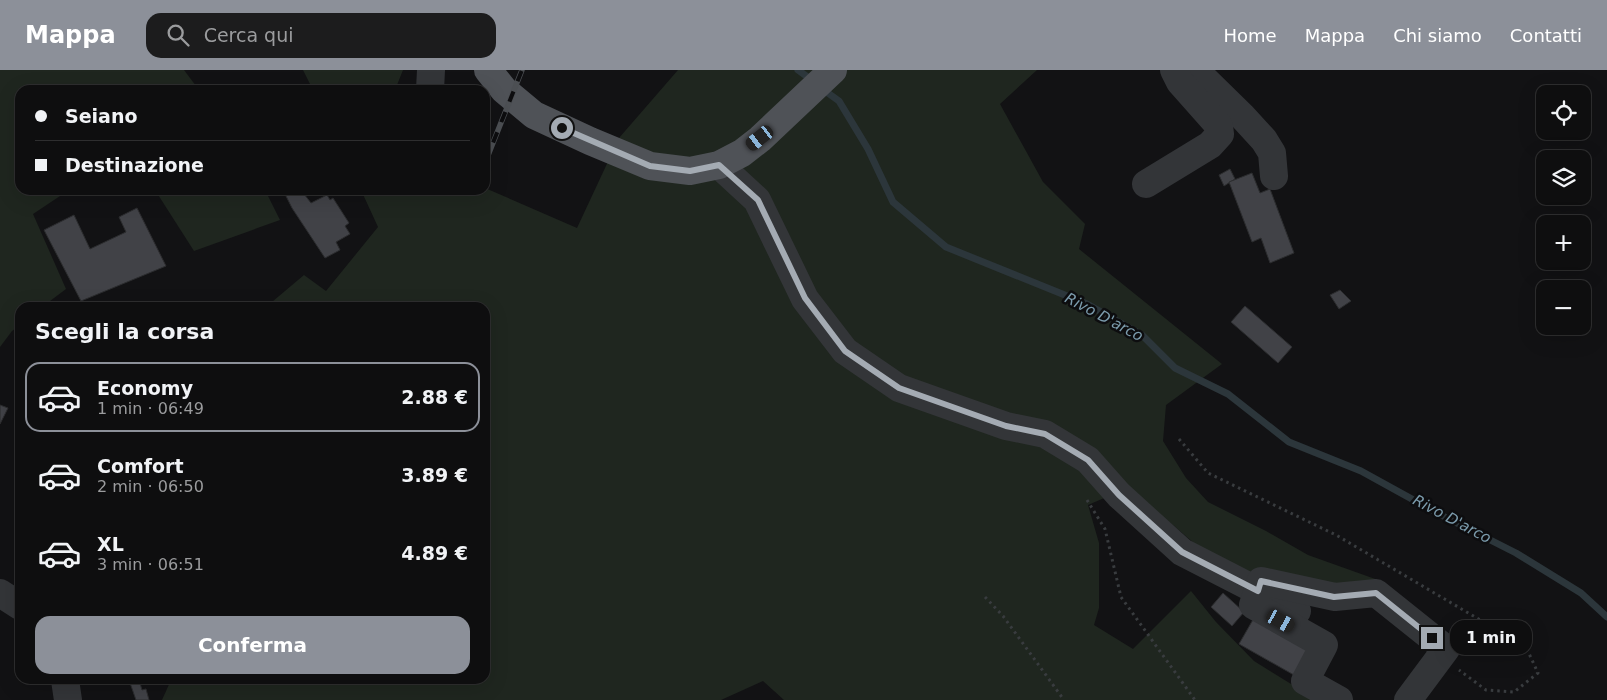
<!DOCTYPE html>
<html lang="it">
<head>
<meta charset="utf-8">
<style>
  body { margin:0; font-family:"DejaVu Sans",sans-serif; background:#1c1c1d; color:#f1f3f6; height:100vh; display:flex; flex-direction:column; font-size:19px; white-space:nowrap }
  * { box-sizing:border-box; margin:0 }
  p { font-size:16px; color:#9b9c9e }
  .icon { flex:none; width:28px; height:28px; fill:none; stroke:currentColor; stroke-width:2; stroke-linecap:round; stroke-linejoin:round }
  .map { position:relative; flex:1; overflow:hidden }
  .drawer { position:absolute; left:15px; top:232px; width:475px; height:382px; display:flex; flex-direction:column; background:#0e0e0f; border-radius:15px; box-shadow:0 5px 20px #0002,0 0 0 1px #2e2e2f }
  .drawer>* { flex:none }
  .guide { position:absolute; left:15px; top:15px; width:475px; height:110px; border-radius:15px; box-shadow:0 5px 20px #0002,0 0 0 1px #2e2e2f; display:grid; align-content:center; height:110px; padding:0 20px; background:#0e0e0f }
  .controls { position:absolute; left:1536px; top:15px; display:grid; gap:10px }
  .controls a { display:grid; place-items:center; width:55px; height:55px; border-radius:10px; background:#0e0e0f; box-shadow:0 5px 20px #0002,0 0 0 1px #2e2e2f; font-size:25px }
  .end { position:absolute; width:22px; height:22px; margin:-11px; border:6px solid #a4abb3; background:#111; box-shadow:0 0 0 2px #111 }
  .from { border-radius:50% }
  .bubble { position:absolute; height:35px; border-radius:15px; background:#0e0e0f; box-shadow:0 5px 20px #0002,0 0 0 1px #2e2e2f; font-size:16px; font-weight:700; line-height:35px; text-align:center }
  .car { position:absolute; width:15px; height:30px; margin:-15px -8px; border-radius:6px; box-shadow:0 0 4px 1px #0007; background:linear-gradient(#222 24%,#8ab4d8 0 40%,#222 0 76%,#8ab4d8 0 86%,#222 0) }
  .guide b { display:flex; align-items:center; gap:18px; height:48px; font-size:19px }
  .guide b+b { border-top:1px solid #2e2e2f }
  .guide i { width:12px; height:12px; background:#f1f3f6 }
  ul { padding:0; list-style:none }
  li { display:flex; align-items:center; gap:15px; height:70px; margin:0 10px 8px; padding:0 10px; border:2px solid transparent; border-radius:15px }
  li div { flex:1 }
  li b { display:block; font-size:19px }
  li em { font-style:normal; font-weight:700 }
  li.on { border-color:#8c9099 }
  li>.icon { width:45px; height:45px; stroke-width:1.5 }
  h2 { padding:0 20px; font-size:22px; line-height:60px }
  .button { display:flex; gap:10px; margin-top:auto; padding:10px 20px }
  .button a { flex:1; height:58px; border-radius:15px; background:#8c9099; color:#fff; font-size:20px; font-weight:700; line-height:58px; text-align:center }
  header { display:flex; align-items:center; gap:30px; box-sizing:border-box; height:70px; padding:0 25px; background:#8c9099; color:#fff }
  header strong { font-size:24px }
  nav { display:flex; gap:28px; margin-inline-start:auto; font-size:18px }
  .search { width:350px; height:45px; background:#1c1c1d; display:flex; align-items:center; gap:12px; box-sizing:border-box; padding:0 18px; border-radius:15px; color:#9b9c9e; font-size:19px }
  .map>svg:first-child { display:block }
  .green { fill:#1f261f }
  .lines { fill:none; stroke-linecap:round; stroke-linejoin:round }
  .stream { stroke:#2c363b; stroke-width:7 }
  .building { fill:#414247; stroke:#2c2d2f }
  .path { stroke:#393c3f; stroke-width:3; stroke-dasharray:2.5 4; stroke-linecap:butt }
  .minor { stroke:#333538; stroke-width:28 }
  .major { stroke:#4f5257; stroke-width:28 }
  .rail-casing { stroke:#4c4f53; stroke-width:5.5 }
  .rail { stroke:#0d0d0f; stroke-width:4; stroke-dasharray:11; stroke-linecap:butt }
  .route { stroke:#a4abb3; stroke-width:6 }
  .labels { text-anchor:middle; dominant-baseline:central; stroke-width:5; stroke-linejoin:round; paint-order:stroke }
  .water-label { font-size:15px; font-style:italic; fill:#7c9cad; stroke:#0d0d0f }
</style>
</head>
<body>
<header>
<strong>Mappa</strong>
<div class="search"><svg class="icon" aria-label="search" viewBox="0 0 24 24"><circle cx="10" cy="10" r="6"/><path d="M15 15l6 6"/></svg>Cerca qui</div>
<nav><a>Home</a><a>Mappa</a><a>Chi siamo</a><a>Contatti</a></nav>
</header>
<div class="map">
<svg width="1607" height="630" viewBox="0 0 1607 630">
  <rect width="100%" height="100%" fill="#121214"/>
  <!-- green -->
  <g class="green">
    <polygon points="0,0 184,0 199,20 20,20 20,120 69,120 33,144 66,219 42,237 20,238 20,255 12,261 0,277"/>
    <polygon points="303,0 403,0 395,20 313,20"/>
    <polygon points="678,0 1037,0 1000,34 1043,112 1085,154 1079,179 1222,294 1166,335 1163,371 1186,408 1208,432 1266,461 1308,485 1378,510 1376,523 1225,500 1173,455 1125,419 1088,435 1099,473 1099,538 1094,555 1133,579 1191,521 1216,552 1254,591 1317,630 784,630 763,611 721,630 162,630 171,610 485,610 485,238 266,237 304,205 326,221 378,157 361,120 485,120 485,118 577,158 619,68"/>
    <polygon points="155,120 265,120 280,150 194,181"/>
  </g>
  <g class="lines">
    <!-- stream -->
    <g class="stream">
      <polyline points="798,0 813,11"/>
      <polyline points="821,18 839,31 868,79 893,132 946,177 1087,234 1142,265 1175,298 1228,324 1289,372 1361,401 1439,444 1516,483 1581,523 1607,547"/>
    </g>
  </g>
  <!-- building -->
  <g class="building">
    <polygon points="1230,99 1235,109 1224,116 1219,105"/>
    <polygon points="1252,103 1260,123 1270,119 1294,183 1270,193 1261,168 1252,172 1229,112"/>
    <polygon points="283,120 312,120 304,124 311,133 327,125 330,130 333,128 349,153 345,156 350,164 336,172 340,180 325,188 292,138"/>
    <polygon points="137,138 166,196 81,231 44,160 74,145 90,179 126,162 119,147"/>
    <polygon points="1340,220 1351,231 1339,239 1330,225"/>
    <polygon points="1245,236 1292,277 1278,293 1231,252"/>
    <polygon points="0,335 8,338 0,354"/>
    <polygon points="1223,523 1244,542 1232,556 1211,537"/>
    <polygon points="1258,541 1319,576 1301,609 1239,574"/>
    <polygon points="129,610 139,610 142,620 146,619 149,630 136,630"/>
  </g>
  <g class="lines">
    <!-- path -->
    <g class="path">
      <polyline points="1179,369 1208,403 1336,465 1526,577 1538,603 1514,622 1486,620 1459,600"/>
      <polyline points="1087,430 1105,459 1121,527 1195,630"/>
      <polyline points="985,527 1003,546 1064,630"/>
    </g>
    <!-- minor -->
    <g class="minor">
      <polyline points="1195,0 1242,46 1264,70 1272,83 1274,106"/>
      <polyline points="430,20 431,0"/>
      <polyline points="719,95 757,130 805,229 845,281 899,318 1006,356 1045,364 1088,390 1119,425 1182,482 1297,541"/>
      <polyline points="1146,114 1210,75 1220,64 1219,56 1180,12 1174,0"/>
      <polyline points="0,523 20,536"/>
      <polyline points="65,610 68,630"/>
      <polyline points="1339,630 1305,611 1324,575 1253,535 1261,511 1335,527 1376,523 1446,579 1408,630"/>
    </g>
    <!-- major -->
    <polyline class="major" points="488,0 504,20 534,45 590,71 650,96 690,101 719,95 742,83 760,69 833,0"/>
    <!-- rail casing -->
    <g class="rail-casing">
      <polyline id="rail" points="485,93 522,0"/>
    </g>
    <!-- rail -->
    <use href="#rail" class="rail"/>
  </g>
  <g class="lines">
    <!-- route -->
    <polyline class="route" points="562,58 650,96 690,101 719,95 758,130 805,228 845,281 899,318 1006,356 1045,364 1088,390 1119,425 1182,482 1258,521 1261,511 1334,527 1376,523 1432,568"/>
  </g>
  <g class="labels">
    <!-- water labels -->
    <g class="water-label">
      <text transform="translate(1104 247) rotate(28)">Rivo D'arco</text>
      <text transform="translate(1452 449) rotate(28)">Rivo D'arco</text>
    </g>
  </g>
</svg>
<div class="controls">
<a><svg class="icon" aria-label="locate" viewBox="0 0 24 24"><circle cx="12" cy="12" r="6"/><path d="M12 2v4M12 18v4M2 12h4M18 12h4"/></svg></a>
<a><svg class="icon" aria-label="layers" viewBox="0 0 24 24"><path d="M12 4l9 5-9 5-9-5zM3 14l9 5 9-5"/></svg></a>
<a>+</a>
<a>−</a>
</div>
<i class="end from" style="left:562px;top:58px"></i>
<i class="end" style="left:1432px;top:568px"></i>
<div class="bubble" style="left:1450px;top:550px;width:82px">1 min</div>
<i class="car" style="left:760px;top:68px;rotate:232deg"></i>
<i class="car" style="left:1281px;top:551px;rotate:119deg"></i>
<div class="guide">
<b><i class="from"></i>Seiano</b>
<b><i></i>Destinazione</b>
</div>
<section class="drawer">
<h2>Scegli la corsa</h2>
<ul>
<li class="on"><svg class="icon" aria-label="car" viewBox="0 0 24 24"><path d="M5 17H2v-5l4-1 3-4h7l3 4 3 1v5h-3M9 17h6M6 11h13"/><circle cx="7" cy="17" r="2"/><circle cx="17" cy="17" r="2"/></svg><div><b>Economy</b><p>1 min · 06:49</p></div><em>2.88 €</em></li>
<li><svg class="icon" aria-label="car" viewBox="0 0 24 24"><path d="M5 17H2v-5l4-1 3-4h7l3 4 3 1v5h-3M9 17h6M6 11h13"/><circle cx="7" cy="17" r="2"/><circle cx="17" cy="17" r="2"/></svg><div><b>Comfort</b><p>2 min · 06:50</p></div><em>3.89 €</em></li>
<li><svg class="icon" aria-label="car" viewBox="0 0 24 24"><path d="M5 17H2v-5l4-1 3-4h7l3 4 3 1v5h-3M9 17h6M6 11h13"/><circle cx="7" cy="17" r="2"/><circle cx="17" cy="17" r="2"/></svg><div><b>XL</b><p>3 min · 06:51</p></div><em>4.89 €</em></li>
</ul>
<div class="button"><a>Conferma</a></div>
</section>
</div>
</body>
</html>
